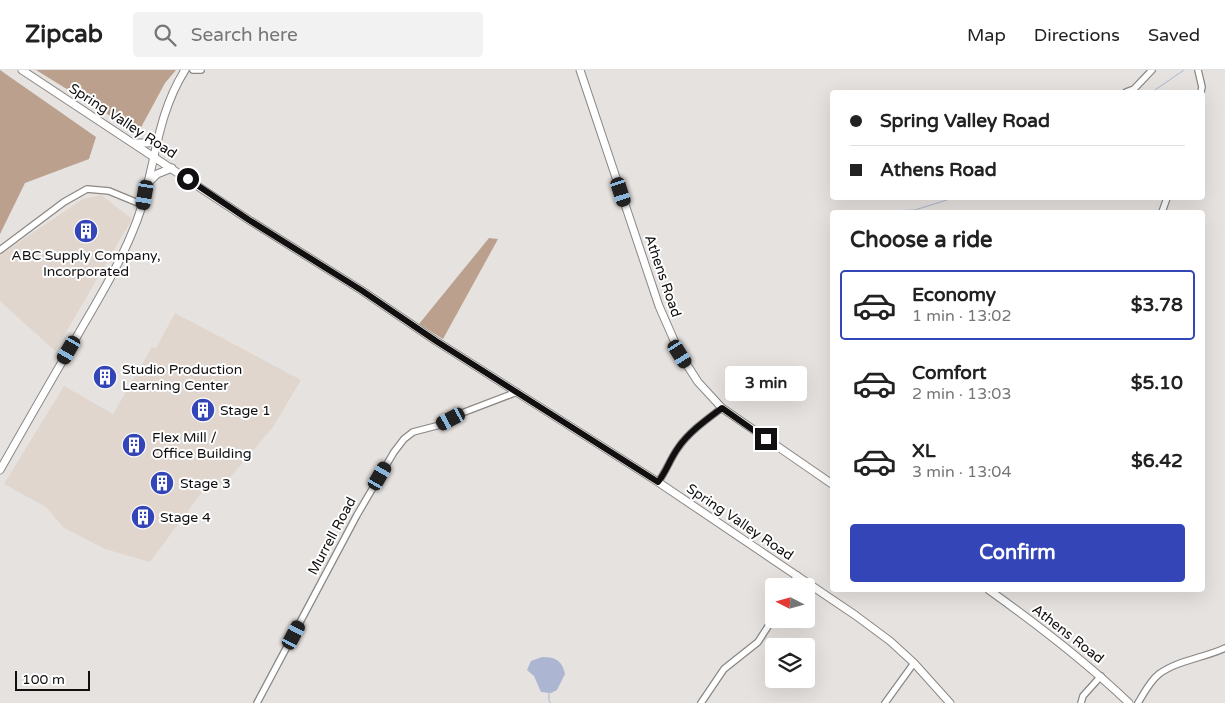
<!DOCTYPE html>
<html lang="en">
<head>
<meta charset="utf-8">
<style>
  body { margin:0; font-family:"Varela Round",sans-serif; background:#f2f2f2; color:#222; height:100vh; display:flex; flex-direction:column; font-size:19px; white-space:nowrap }
  * { box-sizing:border-box; margin:0 }
  p { font-size:16px; color:#767676 }
  .icon { flex:none; width:28px; height:28px; fill:none; stroke:currentColor; stroke-width:2; stroke-linecap:round; stroke-linejoin:round }
  .map { position:relative; flex:1; overflow:hidden }
  .side { position:absolute; left:830px; top:140px; width:375px; height:382px; display:flex; flex-direction:column; background:#fff; border-radius:5px; box-shadow:0 5px 20px #0002 }
  .side>* { flex:none }
  .hud { position:absolute; left:830px; top:20px; width:375px; height:110px; border-radius:5px; box-shadow:0 5px 20px #0002; display:grid; align-content:center; height:110px; padding:0 20px; background:#fff }
  .needle { width:32px; rotate:276deg }
  .buttons { position:absolute; left:765px; top:508px; display:grid; gap:10px }
  .buttons a { display:grid; place-items:center; width:50px; height:50px; border-radius:5px; background:#fff; box-shadow:0 5px 20px #0002; font-size:25px }
  .scale { position:absolute; left:15px; bottom:12px; width:75px; box-sizing:border-box; padding-left:5px; border:2px solid #110f0f; border-top:0; font-size:14px; line-height:18px; white-space:nowrap; color:#110f0f; -webkit-text-stroke:4px #fff; paint-order:stroke }
  .end { position:absolute; width:22px; height:22px; margin:-11px; border:6px solid #110f0f; background:#fff; box-shadow:0 0 0 2px #fff }
  .from { border-radius:50% }
  .bubble { position:absolute; height:35px; border-radius:5px; background:#fff; box-shadow:0 5px 20px #0002; font-size:16px; font-weight:800; line-height:35px; text-align:center }
  .car { position:absolute; width:15px; height:30px; margin:-15px -8px; border-radius:6px; box-shadow:0 0 4px 1px #0007; background:linear-gradient(#222 24%,#8ab4d8 0 40%,#222 0 76%,#8ab4d8 0 86%,#222 0) }
  .hud b { display:flex; align-items:center; gap:18px; height:48px; font-size:19px }
  .hud b+b { border-top:1px solid #e0e0e0 }
  .hud i { width:12px; height:12px; background:#222 }
  ul { padding:0; list-style:none }
  li { display:flex; align-items:center; gap:15px; height:70px; margin:0 10px 8px; padding:0 10px; border:2px solid transparent; border-radius:5px }
  li div { flex:1 }
  li b { display:block; font-size:19px }
  li em { font-style:normal; font-weight:800 }
  li.selected { border-color:#3345b7 }
  li>.icon { width:45px; height:45px; stroke-width:1.5 }
  h2 { padding:0 20px; font-size:22px; line-height:60px }
  .cta { display:flex; gap:10px; margin-top:auto; padding:10px 20px }
  .cta a { flex:1; height:58px; border-radius:5px; background:#3345b7; color:#fff; font-size:20px; font-weight:800; line-height:58px; text-align:center }
  header { display:flex; align-items:center; gap:30px; box-sizing:border-box; height:70px; padding:0 25px; background:#fff; border-bottom:1px solid #e0e0e0 }
  header strong { font-size:24px }
  nav { display:flex; gap:28px; margin-inline-start:auto; font-size:18px }
  .search { width:350px; height:45px; background:#f2f2f2; display:flex; align-items:center; gap:12px; box-sizing:border-box; padding:0 18px; border-radius:5px; color:#767676; font-size:19px }
  .map>svg:first-child { display:block }
  .built { fill:#e0d6ce }
  .forest { fill:#baa08d }
  .water { fill:#acb6d2 }
  .lines { fill:none; stroke-linecap:round; stroke-linejoin:round }
  .stream { stroke:#acb6d2; stroke-width:1 }
  .minor-casing { stroke:#8b8785; stroke-width:8 }
  .tertiary-casing { stroke:#8b8785; stroke-width:9 }
  .minor { stroke:#fff; stroke-width:5.5 }
  .tertiary { stroke:#fff; stroke-width:7 }
  .route { stroke:#110f0f; stroke-width:6 }
  .labels { text-anchor:middle; dominant-baseline:central; stroke-width:4; stroke-linejoin:round; paint-order:stroke }
  .street-label { font-size:14px; fill:#110f0f; stroke:#fff }
  .poi-label { font-size:14px; fill:#110f0f; stroke:#fff; text-anchor:start }
</style>
</head>
<body>
<header>
<strong>Zipcab</strong>
<div class="search"><svg class="icon" aria-label="search" viewBox="0 0 24 24"><circle cx="10" cy="10" r="6"/><path d="M15 15l6 6"/></svg>Search here</div>
<nav><a>Map</a><a>Directions</a><a>Saved</a></nav>
</header>
<div class="map">
<svg width="1225" height="633" viewBox="0 0 1225 633">
  <rect width="100%" height="100%" fill="#e6e2df"/>
  <!-- built -->
  <g class="built">
    <polygon points="101,125 132,149 55,281 0,231 0,185 83,129"/>
    <polygon points="175,243 301,310 273,357 227,411 205,418 150,492 105,479 64,458 46,437 4,414 64,316 113,344 152,277 156,278"/>
  </g>
  <!-- forest -->
  <g class="forest">
    <polygon points="0,0 96,67 89,89 25,113 0,164"/>
    <polygon points="36,0 176,0 165,13 138,63"/>
    <polygon points="489,168 498,169 443,269 419,254"/>
  </g>
  <!-- water -->
  <path class="water" d="M542,587C555,587 562,590 565,604L557,620L551,623L541,622L534,606L527,600L531,591Z"/>
  <g class="lines">
    <!-- stream -->
    <g class="stream">
      <polyline points="1152,22 1184,0"/>
      <polyline points="879,142 915,140 953,128"/>
      <polyline points="549,623 549,631 551,633"/>
    </g>
    <!-- minor casing -->
    <g class="minor-casing">
      <g id="minor">
        <polyline points="193,0 201,0"/>
        <polyline points="1198,0 1202,17 1201,22"/>
        <polyline points="1126,22 1134,19 1152,0"/>
        <polyline points="1162,142 1167,128"/>
        <polyline points="0,180 64,132 87,119 109,121 143,135"/>
        <path d="M658,412C666,402 670,389 678,378C689,362 706,350 722,338"/>
        <polyline points="791,516 797,505"/>
        <polyline points="257,633 357,445 394,382 404,369 413,362 440,355 462,343 517,322"/>
        <polyline points="701,633 724,599 758,572 774,547"/>
        <polyline points="885,633 914,593"/>
        <polyline points="1081,633 1083,626 1101,606"/>
        <path d="M1138,633C1144,623 1150,611 1159,604C1178,590 1204,588 1225,578"/>
      </g>
    </g>
    <!-- tertiary casing -->
    <g class="tertiary-casing">
      <g id="tertiary">
        <polyline points="22,0 249,150 361,220 436,271 658,412 855,545 890,571 914,593 950,633"/>
        <polyline points="580,0 659,236 680,284 698,312 722,338 832,414"/>
        <polyline points="134,73 148,73 157,68"/>
        <polyline points="148,113 157,104 172,98"/>
        <path d="M0,400C25,356 50,312 76,268C96,233 119,196 134,158C156,105 153,51 185,0"/>
        <path d="M989,520C1038,555 1085,591 1129,633"/>
      </g>
    </g>
    <!-- minor -->
    <use href="#minor" class="minor"/>
    <!-- tertiary -->
    <use href="#tertiary" class="tertiary"/>
  </g>
  <g class="lines">
    <!-- route -->
    <path class="route" d="M188,109L249,150L361,220L436,271L658,412C666,402 670,389 678,378C689,362 706,350 722,338L766,369"/>
  </g>
  <!-- icons -->
  <defs>
    <g id="building-disc" transform="scale(1.25)"><circle r="9.5" fill="#3345b7" stroke="#fff"/><path d="M-4-6H4V6H1V3H-1V6H-4ZM-2.5-4.3h1.7v1.8h-1.7ZM.8-4.3h1.7v1.8H.8ZM-2.5-1h1.7V.8h-1.7ZM.8-1h1.7V.8H.8Z" fill="#fff"/></g>
  </defs>
  <g fill-rule="evenodd">
    <use href="#building-disc" x="86" y="161"/>
    <use href="#building-disc" x="105" y="307"/>
    <use href="#building-disc" x="203" y="340"/>
    <use href="#building-disc" x="134" y="375"/>
    <use href="#building-disc" x="162" y="413"/>
    <use href="#building-disc" x="143" y="447"/>
  </g>
  <g class="labels">
    <!-- street labels -->
    <g class="street-label">
      <text transform="translate(123 51) rotate(33)">Spring Valley Road</text>
      <text transform="translate(663 206) rotate(71)">Athens Road</text>
      <text transform="translate(740 452) rotate(34)">Spring Valley Road</text>
      <text transform="translate(332 466) rotate(-62)">Murrell Road</text>
      <text transform="translate(1068 564) rotate(38)">Athens Road</text>
    </g>
    <!-- poi labels -->
    <g class="poi-label">
      <text x="86" y="185" text-anchor="middle">ABC Supply Company,<tspan x="86" dy="16">Incorporated</tspan></text>
      <text x="122" y="299">Studio Production<tspan x="122" dy="16">Learning Center</tspan></text>
      <text x="220" y="340">Stage 1</text>
      <text x="152" y="367">Flex Mill /<tspan x="152" dy="16">Office Building</tspan></text>
      <text x="180" y="413">Stage 3</text>
      <text x="160" y="447">Stage 4</text>
    </g>
  </g>
</svg>
<div class="buttons">
<a><svg class="needle" viewBox="-14 -14 28 28"><path d="M0-13l5 13h-10z" fill="#e53935"/><path d="M0 13l5-13h-10z" fill="#767676"/></svg></a>
<a><svg class="icon" aria-label="layers" viewBox="0 0 24 24"><path d="M12 4l9 5-9 5-9-5zM3 14l9 5 9-5"/></svg></a>
</div>
<div class="scale">100 m</div>
<i class="end from" style="left:188px;top:109px"></i>
<i class="end" style="left:766px;top:369px"></i>
<div class="bubble" style="left:725px;top:296px;width:82px">3 min</div>
<i class="car" style="left:621px;top:122px;rotate:162deg"></i>
<i class="car" style="left:145px;top:125px;rotate:190deg"></i>
<i class="car" style="left:69px;top:280px;rotate:210deg"></i>
<i class="car" style="left:680px;top:284px;rotate:148deg"></i>
<i class="car" style="left:451px;top:349px;rotate:242deg"></i>
<i class="car" style="left:380px;top:406px;rotate:30deg"></i>
<i class="car" style="left:294px;top:565px;rotate:28deg"></i>
<div class="hud">
<b><i class="from"></i>Spring Valley Road</b>
<b><i></i>Athens Road</b>
</div>
<section class="side">
<h2>Choose a ride</h2>
<ul>
<li class="selected"><svg class="icon" aria-label="car" viewBox="0 0 24 24"><path d="M5 17H2v-5l4-1 3-4h7l3 4 3 1v5h-3M9 17h6M6 11h13"/><circle cx="7" cy="17" r="2"/><circle cx="17" cy="17" r="2"/></svg><div><b>Economy</b><p>1 min · 13:02</p></div><em>$3.78</em></li>
<li><svg class="icon" aria-label="car" viewBox="0 0 24 24"><path d="M5 17H2v-5l4-1 3-4h7l3 4 3 1v5h-3M9 17h6M6 11h13"/><circle cx="7" cy="17" r="2"/><circle cx="17" cy="17" r="2"/></svg><div><b>Comfort</b><p>2 min · 13:03</p></div><em>$5.10</em></li>
<li><svg class="icon" aria-label="car" viewBox="0 0 24 24"><path d="M5 17H2v-5l4-1 3-4h7l3 4 3 1v5h-3M9 17h6M6 11h13"/><circle cx="7" cy="17" r="2"/><circle cx="17" cy="17" r="2"/></svg><div><b>XL</b><p>3 min · 13:04</p></div><em>$6.42</em></li>
</ul>
<div class="cta"><a>Confirm</a></div>
</section>
</div>
</body>
</html>
